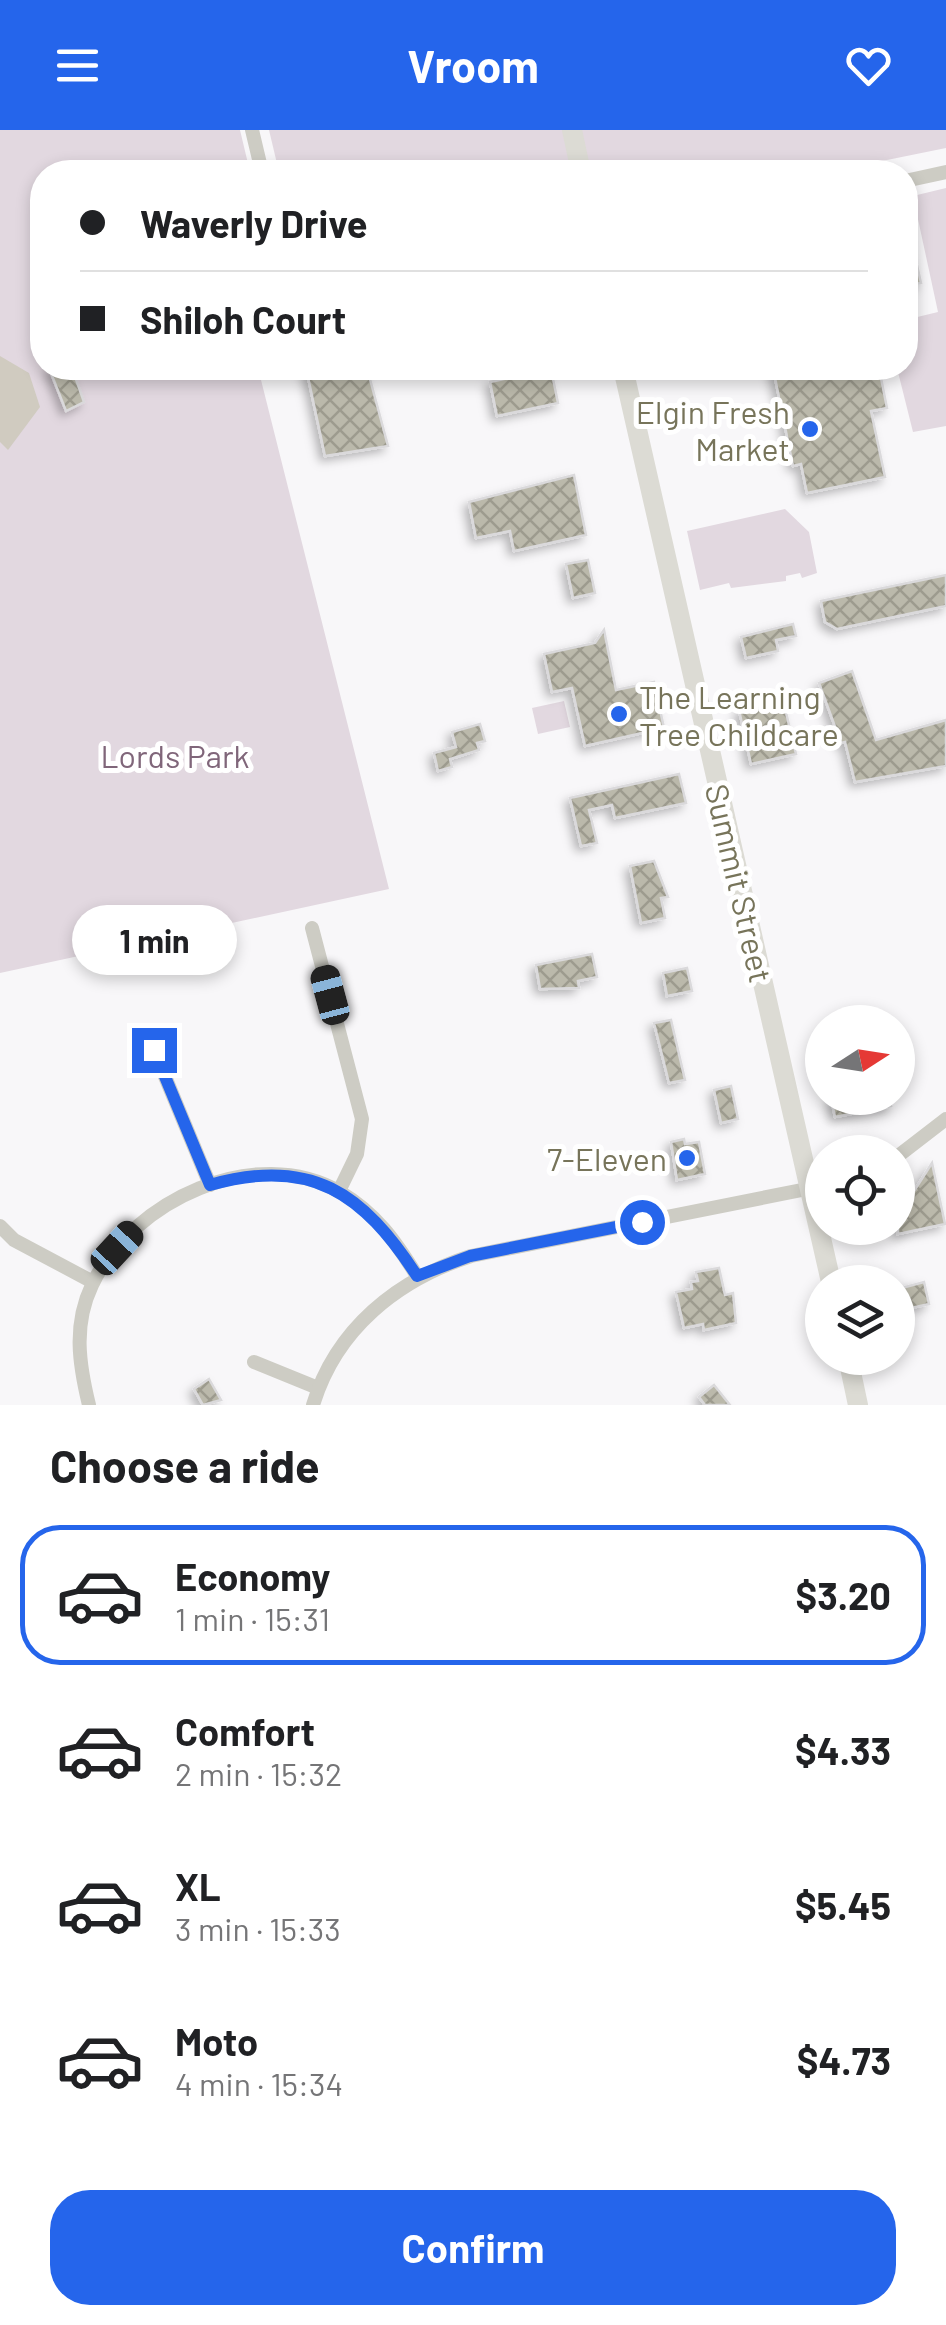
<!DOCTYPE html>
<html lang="en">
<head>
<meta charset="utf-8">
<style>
  body { margin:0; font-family:Barlow,sans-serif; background:#f6f6f6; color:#202124; height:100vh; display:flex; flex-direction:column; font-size:38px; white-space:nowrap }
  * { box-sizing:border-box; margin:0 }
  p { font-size:32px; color:#757577 }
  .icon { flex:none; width:55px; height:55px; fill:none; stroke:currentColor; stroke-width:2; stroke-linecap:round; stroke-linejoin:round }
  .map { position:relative; height:1275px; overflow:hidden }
  .side { display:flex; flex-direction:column; background:#fff; flex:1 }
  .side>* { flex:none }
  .hud { position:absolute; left:30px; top:30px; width:888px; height:220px; border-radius:40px; box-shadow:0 5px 15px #0003; display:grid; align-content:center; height:220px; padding:0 50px; background:#fff }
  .needle { width:65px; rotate:78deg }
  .buttons { position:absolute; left:805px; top:875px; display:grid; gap:20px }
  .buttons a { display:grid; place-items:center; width:110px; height:110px; border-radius:50%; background:#fff; box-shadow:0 5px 15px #0003; font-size:50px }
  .end { position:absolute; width:45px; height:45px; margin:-22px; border:12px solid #2565eb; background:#fff; box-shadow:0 0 0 5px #fff }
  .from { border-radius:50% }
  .bubble { position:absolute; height:70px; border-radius:35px; background:#fff; box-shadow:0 5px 15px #0003; font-size:32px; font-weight:700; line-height:70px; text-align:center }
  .car { position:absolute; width:30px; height:60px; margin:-30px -15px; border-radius:12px; box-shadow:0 0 8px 2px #0007; background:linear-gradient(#222 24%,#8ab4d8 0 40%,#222 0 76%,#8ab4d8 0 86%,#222 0) }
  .hud b { display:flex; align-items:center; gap:35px; height:95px; font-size:38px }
  .hud b+b { border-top:2px solid #e0e0e0 }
  .hud i { width:25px; height:25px; background:#202124 }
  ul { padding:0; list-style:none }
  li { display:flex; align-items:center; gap:30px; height:140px; margin:0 20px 15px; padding:0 30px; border:5px solid transparent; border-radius:40px }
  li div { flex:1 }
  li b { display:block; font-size:38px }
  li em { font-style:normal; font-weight:700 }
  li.current { border-color:#2565eb }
  li>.icon { width:90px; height:90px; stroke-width:1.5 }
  h2 { padding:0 50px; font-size:45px; line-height:120px }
  .cta { display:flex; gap:20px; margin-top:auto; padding:20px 50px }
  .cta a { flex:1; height:115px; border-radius:40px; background:#2565eb; color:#fff; font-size:40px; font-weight:700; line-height:115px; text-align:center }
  header { display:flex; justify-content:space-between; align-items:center; height:130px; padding:0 50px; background:#2565eb; color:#fff; font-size:45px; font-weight:700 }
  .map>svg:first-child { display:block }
  .green { fill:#e2d8e0 }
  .water { fill:#d0cbc0 }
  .building { fill:url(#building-cross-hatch); stroke:#dad9db; stroke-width:2.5; filter:url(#shadow) }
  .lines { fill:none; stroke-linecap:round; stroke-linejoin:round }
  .street { stroke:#cdccc4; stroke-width:14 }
  .secondary { stroke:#dcdbd4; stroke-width:20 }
  .route { stroke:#2565eb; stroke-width:12 }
  .poi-dot { fill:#2565eb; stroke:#fff; stroke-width:4 }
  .labels { text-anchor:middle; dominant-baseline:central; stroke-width:10; stroke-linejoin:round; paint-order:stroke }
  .poi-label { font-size:32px; fill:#77745a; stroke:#fff; text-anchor:end }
  .park-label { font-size:32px; fill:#80667a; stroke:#fff }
  .street-label { font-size:32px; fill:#77745a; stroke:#fff }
</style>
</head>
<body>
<header><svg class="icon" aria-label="menu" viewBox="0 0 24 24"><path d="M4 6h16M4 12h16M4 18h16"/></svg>Vroom<svg class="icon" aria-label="heart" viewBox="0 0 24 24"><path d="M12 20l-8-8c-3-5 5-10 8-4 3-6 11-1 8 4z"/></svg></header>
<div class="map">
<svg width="946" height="1275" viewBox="0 0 946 1275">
  <defs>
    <pattern id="building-cross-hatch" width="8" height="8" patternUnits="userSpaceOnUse" patternTransform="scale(2.5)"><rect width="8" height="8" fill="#bbb9ab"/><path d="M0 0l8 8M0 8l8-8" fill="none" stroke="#9d9b8e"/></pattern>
    <filter id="shadow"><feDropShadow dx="-4.5" dy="4.5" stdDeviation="5" flood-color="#0004"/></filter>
  </defs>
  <rect width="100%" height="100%" fill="#f8f7f9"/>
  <!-- green -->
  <g class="green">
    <polygon points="0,0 240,0 250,42 42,42 42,238 258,238 389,759 0,843"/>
    <polygon points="269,0 946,0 946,18 828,42 279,42"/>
    <polygon points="946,58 946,296 913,302 897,238 905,238 905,190 938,182 913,66"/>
    <polygon points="785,379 809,402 817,443 802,448 800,443 786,446 786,451 731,458 729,453 700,460 687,401"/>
    <polygon points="564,571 570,597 538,604 532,578"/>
  </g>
  <!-- water -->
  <polygon class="water" points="0,226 29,243 40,277 8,320 0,312"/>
  <!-- building -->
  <g class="building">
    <polygon points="909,100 921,153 905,156 905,101"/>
    <polygon points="49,238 72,238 84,272 66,281"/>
    <polygon points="306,238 367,238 388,316 325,326"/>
    <polygon points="773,238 879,238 887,278 871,281 885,347 807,363 801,334 793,336"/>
    <polygon points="551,239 558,273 497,286 490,252"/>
    <polygon points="574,345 586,405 514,421 510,401 476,408 469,372"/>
    <polygon points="588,430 595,463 573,468 566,434"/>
    <polygon points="946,445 946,476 837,499 825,492 821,471"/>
    <polygon points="793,494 796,506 776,510 778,521 746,528 741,507"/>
    <polygon points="604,500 616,560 654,552 664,598 585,616 572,558 552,562 544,524 595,513"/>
    <polygon points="852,541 876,610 946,590 946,636 855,652 845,612 841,613 819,553"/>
    <polygon points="783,570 796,624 751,634 739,580"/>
    <polygon points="480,594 485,611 477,613 479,620 450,629 452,637 438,641 434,623 456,617 452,602"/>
    <polygon points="679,644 686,673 615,688 612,675 589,680 597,713 581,716 570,668"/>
    <polygon points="654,731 668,767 661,768 665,788 641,793 630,736"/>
    <polygon points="592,824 597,847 578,851 579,858 540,859 536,835"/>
    <polygon points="687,838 692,861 667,866 663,843"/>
    <polygon points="671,890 685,950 669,953 654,893"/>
    <polygon points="731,956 738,989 721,993 714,960"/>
    <polygon points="831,968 889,968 891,976 835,987"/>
    <polygon points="684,1009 685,1014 699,1012 705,1044 677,1050 671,1012"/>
    <polygon points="932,1033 945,1094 898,1104 898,1086"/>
    <polygon points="719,1138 725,1165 733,1163 736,1193 704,1200 703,1194 684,1198 676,1162 692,1159 691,1152 698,1151 696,1142"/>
    <polygon points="924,1152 929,1174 898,1181 898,1159"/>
    <polygon points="209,1249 221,1270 203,1275 194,1259"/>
    <polygon points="714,1255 730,1275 705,1275 699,1267"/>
  </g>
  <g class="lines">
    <!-- street -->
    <g class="street">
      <polyline points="252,0 262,42"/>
      <polyline points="905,51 946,42"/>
      <polyline points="312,798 362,989 357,1024 339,1061"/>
      <polyline points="154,920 210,1055"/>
      <polyline points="898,1026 946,989"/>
      <polyline points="0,1096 14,1110 93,1152"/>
      <polyline points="254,1232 318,1258"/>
      <path d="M89,1275C79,1234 73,1195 92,1155C132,1070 256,1013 340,1062C376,1083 396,1112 417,1146"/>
      <path d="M313,1275C336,1199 397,1150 471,1126L822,1056"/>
    </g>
    <!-- secondary -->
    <g class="secondary">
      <polyline points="572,0 581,42"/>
      <polyline points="623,238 831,1152"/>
      <polyline points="848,1228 858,1275"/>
    </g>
  </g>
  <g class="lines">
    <!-- route -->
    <path class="route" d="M154,920L210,1055C311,1026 363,1063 417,1146L470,1126L642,1092"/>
  </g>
  <!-- markers -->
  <g class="poi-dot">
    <circle cx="810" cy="299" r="10"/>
    <circle cx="619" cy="584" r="10"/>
    <circle cx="687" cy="1028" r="10"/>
  </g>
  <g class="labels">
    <!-- poi labels -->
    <g class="poi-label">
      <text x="790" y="281">Elgin Fresh<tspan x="790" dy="37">Market</tspan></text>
      <text x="639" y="566" text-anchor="start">The Learning<tspan x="639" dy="37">Tree Childcare</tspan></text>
      <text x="667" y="1028">7-Eleven</text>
    </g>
    <!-- park labels -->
    <g class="park-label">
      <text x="175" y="625">Lords Park</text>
    </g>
    <!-- street labels -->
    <g class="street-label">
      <text transform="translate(740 753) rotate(77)">Summit Street</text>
    </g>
  </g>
</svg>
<div class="buttons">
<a><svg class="needle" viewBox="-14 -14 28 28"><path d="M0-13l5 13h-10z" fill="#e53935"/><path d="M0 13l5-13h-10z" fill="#757577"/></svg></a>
<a><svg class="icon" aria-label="locate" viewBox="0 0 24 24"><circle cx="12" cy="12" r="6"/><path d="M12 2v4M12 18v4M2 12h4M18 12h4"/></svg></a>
<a><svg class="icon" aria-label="layers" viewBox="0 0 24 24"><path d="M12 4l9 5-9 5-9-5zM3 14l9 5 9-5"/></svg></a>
</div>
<i class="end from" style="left:642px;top:1092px"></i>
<i class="end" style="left:154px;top:920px"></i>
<div class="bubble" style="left:72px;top:775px;width:165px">1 min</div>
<i class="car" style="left:330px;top:865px;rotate:345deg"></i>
<i class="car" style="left:117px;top:1118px;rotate:43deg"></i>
<div class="hud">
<b><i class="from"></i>Waverly Drive</b>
<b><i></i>Shiloh Court</b>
</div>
</div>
<section class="side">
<h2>Choose a ride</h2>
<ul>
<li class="current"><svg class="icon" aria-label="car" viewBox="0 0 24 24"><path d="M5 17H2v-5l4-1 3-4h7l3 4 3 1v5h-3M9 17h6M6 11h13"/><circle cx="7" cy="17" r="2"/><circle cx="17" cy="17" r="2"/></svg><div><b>Economy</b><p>1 min · 15:31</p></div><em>$3.20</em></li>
<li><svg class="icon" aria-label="car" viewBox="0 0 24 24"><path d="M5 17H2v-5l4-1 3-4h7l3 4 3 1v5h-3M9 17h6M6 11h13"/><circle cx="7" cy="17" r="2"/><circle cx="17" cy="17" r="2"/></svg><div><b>Comfort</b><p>2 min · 15:32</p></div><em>$4.33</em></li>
<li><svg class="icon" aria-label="car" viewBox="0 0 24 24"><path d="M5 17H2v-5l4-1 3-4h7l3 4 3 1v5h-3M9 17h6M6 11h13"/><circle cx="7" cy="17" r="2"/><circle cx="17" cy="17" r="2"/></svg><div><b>XL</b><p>3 min · 15:33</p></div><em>$5.45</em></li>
<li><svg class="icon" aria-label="car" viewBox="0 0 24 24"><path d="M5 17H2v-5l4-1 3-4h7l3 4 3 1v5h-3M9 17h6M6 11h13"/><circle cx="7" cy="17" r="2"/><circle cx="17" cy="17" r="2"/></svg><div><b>Moto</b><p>4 min · 15:34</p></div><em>$4.73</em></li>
</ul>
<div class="cta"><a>Confirm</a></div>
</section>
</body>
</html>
